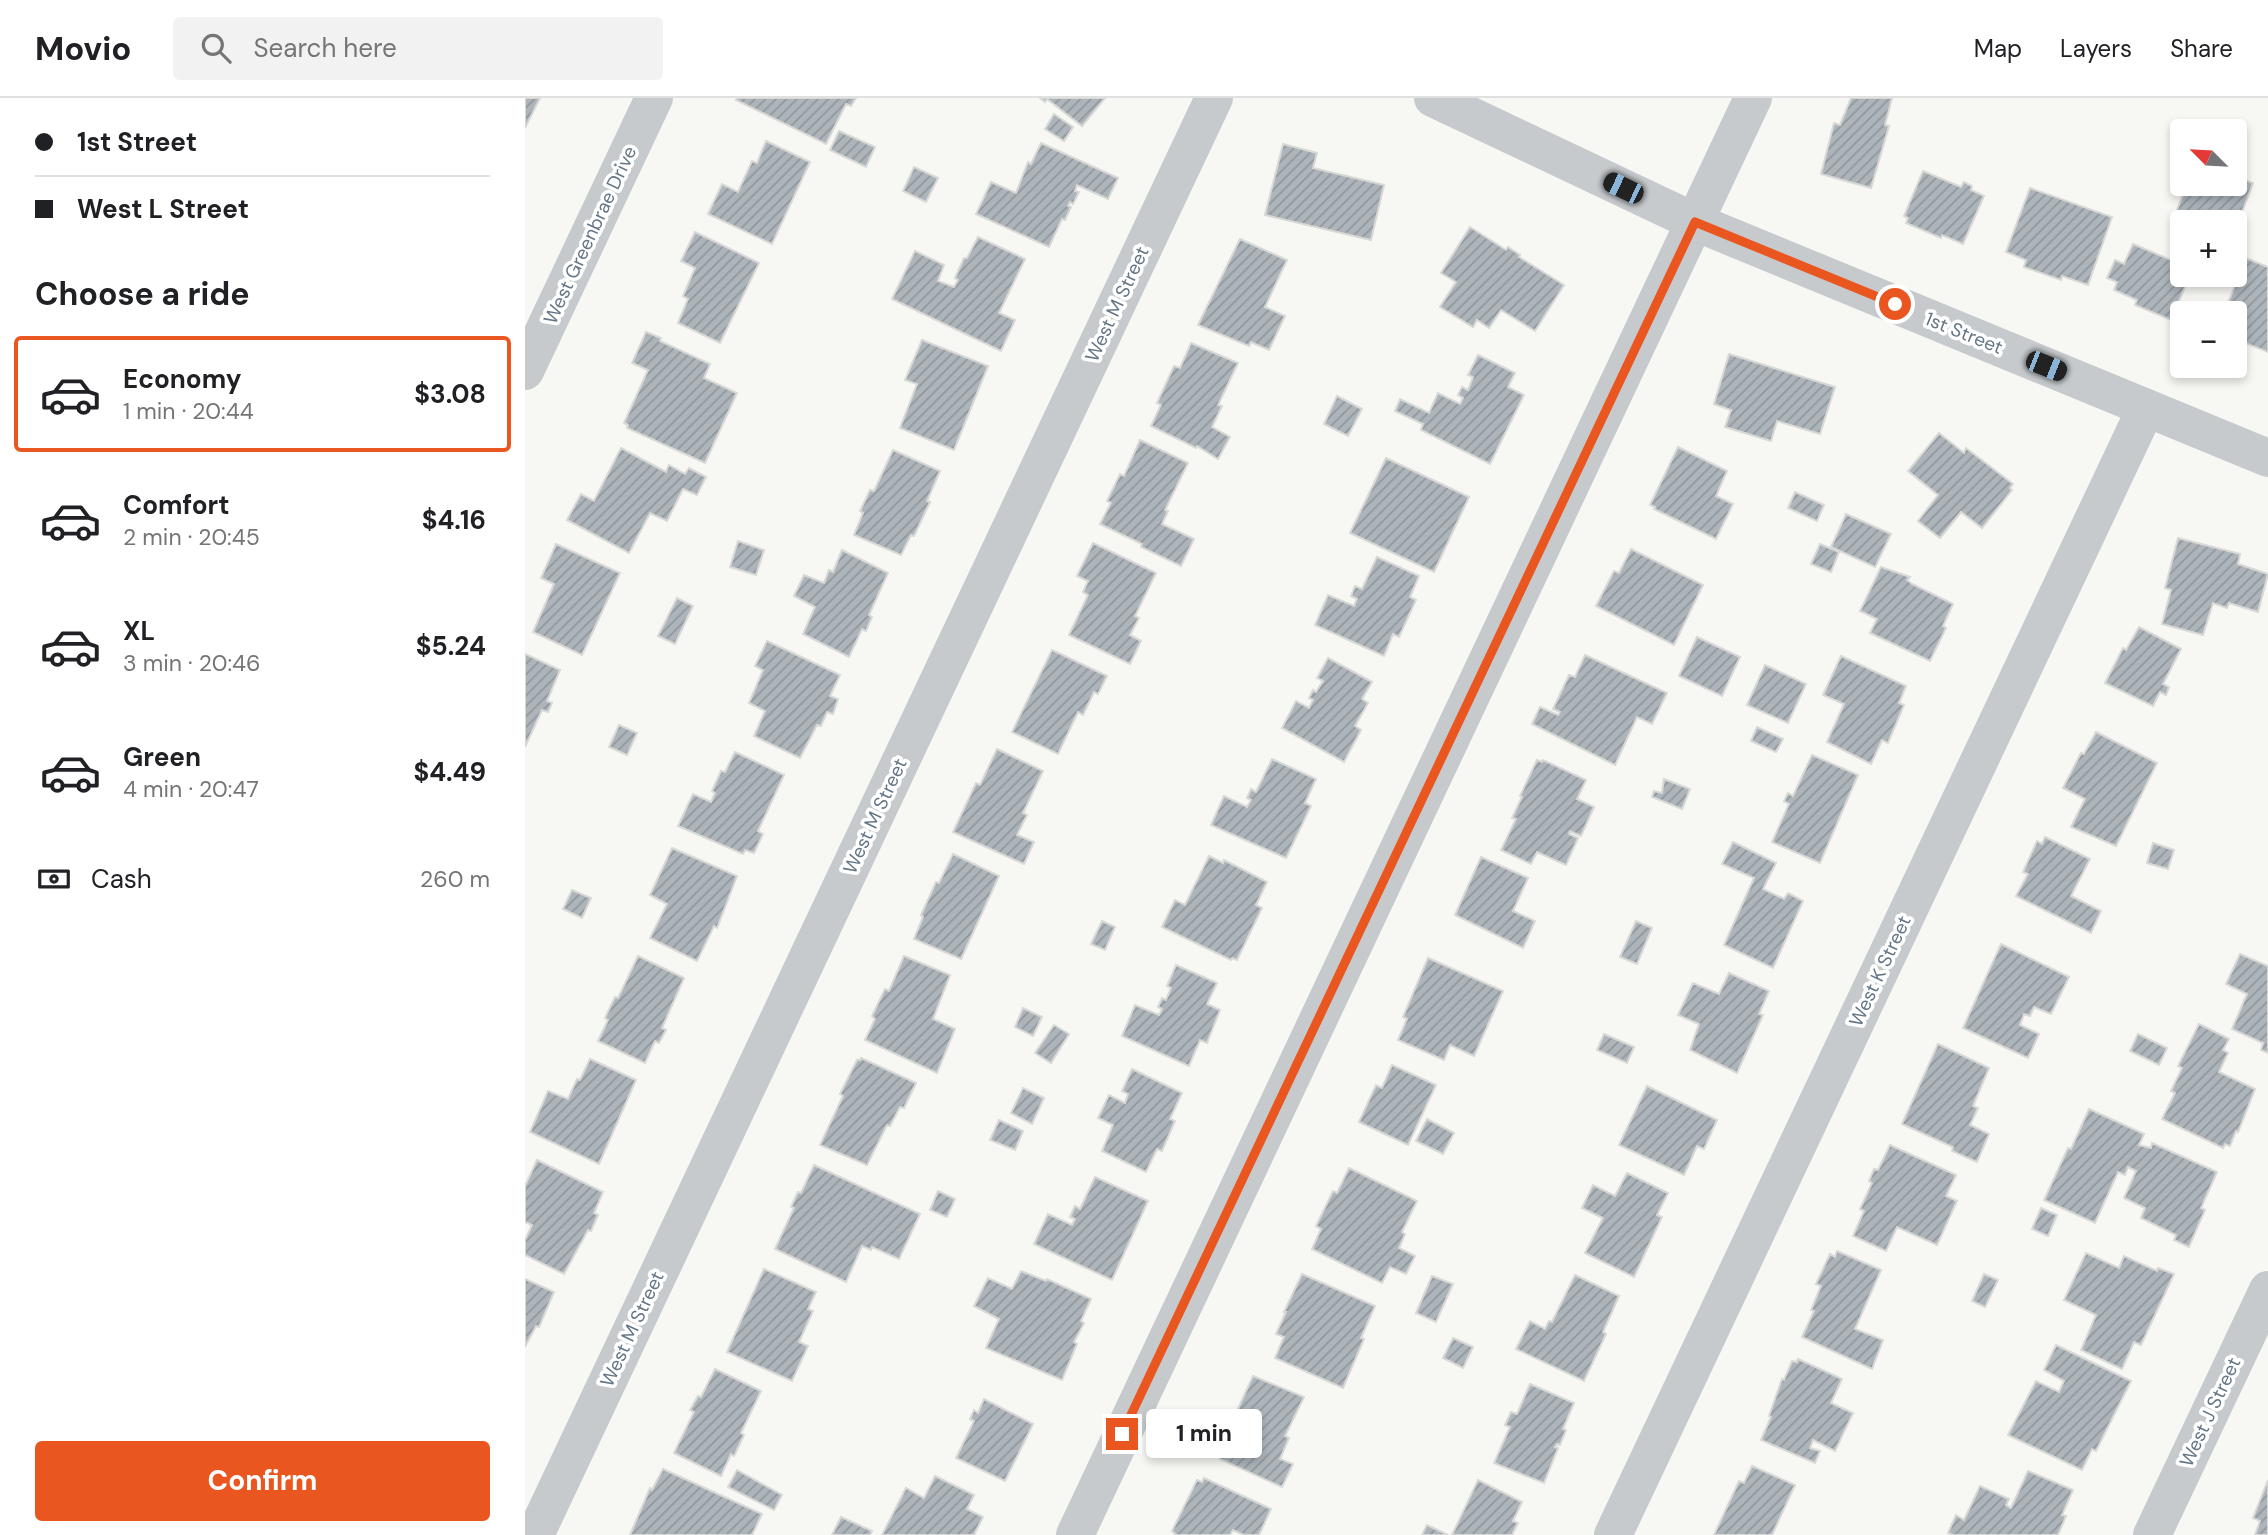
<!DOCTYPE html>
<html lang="en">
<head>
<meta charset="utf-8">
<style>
  body { margin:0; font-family:"DM Sans",sans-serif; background:#f2f2f2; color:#202124; height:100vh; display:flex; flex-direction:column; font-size:26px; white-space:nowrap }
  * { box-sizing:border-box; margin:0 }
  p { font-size:23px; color:#757577 }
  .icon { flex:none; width:38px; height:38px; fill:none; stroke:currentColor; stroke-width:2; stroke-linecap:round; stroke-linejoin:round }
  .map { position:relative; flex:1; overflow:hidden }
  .panel { display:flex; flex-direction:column; background:#fff; width:525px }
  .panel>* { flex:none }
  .guide { display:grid; align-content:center; height:154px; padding:0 35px; background:#fff }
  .needle { width:46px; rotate:294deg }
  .tools { position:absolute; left:1645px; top:21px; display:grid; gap:14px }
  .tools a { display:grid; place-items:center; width:77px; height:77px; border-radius:7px; background:#fff; box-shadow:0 4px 10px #0003; font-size:35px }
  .end { position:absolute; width:32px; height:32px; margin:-16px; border:9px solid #ea5620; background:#fff; box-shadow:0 0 0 4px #fff }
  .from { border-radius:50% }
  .bubble { position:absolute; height:49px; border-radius:7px; background:#fff; box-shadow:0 4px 10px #0003; font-size:23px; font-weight:700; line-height:49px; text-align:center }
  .car { position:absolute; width:21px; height:42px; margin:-21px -10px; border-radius:9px; box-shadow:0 0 5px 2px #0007; background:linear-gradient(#222 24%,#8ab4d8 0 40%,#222 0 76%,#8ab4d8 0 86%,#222 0) }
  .guide b { display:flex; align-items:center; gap:24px; height:66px; font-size:26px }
  .guide b+b { border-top:2px solid #e0e0e0 }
  .guide i { width:18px; height:18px; background:#202124 }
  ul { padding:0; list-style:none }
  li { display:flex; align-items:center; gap:21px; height:116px; margin:0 14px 10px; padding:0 21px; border:4px solid transparent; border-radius:7px }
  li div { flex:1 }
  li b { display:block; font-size:26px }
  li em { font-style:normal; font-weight:700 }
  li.current { border-color:#ea5620 }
  li>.icon { width:63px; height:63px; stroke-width:1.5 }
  h2 { padding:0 35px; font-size:32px; line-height:84px }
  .pay { display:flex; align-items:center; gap:18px; height:77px; padding:0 35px; font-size:26px }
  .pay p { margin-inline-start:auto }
  .button { display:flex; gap:14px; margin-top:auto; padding:14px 35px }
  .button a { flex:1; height:80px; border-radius:7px; background:#ea5620; color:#fff; font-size:28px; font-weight:700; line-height:80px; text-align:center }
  header { display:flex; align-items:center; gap:42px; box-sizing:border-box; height:98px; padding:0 35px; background:#fff; border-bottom:2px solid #e0e0e0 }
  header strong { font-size:33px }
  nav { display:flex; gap:38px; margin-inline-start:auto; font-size:24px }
  .search { width:490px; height:63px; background:#f2f2f2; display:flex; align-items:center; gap:18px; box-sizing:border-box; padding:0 24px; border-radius:7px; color:#757577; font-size:26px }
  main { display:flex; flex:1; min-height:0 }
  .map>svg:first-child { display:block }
  .building { fill:url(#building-hatch); stroke:#d8d8d6; stroke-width:2 }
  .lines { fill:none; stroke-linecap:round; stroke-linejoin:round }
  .minor { stroke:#c6cacd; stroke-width:38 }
  .route { stroke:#ea5620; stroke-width:9 }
  .labels { text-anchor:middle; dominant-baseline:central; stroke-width:7; stroke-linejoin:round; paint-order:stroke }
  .street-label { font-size:19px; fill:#647686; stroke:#fff }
</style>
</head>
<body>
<header>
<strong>Movio</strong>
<div class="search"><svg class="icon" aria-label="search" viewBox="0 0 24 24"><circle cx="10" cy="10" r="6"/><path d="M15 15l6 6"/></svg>Search here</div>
<nav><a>Map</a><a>Layers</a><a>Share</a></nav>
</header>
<main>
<section class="panel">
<div class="guide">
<b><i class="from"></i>1st Street</b>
<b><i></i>West L Street</b>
</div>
<h2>Choose a ride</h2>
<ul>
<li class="current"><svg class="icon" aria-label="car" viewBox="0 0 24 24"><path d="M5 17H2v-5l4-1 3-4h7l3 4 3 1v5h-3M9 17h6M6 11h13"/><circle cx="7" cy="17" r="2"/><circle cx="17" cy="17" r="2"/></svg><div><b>Economy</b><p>1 min · 20:44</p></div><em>$3.08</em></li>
<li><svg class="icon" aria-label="car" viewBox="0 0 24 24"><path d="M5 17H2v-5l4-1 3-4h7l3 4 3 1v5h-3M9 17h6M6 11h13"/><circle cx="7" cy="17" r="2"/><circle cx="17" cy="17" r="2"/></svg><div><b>Comfort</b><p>2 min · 20:45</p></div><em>$4.16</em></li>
<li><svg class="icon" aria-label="car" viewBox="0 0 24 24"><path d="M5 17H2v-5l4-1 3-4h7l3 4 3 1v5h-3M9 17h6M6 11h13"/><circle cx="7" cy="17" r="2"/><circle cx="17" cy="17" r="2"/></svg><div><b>XL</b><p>3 min · 20:46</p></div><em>$5.24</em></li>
<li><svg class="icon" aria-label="car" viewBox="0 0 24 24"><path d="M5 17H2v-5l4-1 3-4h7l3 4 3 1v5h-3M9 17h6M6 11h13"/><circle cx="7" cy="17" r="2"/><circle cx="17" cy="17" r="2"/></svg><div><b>Green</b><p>4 min · 20:47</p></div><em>$4.49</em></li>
</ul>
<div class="pay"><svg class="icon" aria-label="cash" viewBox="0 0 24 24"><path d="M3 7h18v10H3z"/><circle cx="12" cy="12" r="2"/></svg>Cash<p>260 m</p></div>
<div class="button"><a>Confirm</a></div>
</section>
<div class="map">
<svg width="1743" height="1437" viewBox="0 0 1743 1437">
  <defs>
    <pattern id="building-hatch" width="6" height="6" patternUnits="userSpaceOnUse" patternTransform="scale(1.75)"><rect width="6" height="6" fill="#adb5bb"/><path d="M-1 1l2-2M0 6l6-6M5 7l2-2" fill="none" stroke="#90989e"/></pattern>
  </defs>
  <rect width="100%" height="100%" fill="#f7f7f3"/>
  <!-- building -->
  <g class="building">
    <polygon points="0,0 15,0 0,30"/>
    <polygon points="212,0 331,0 326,8 321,6 301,46 211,2"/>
    <polygon points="515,0 580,0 557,28 522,1 520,4"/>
    <polygon points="1326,0 1367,0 1360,27 1364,28 1346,90 1296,76 1309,25 1315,27"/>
    <polygon points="529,16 548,29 539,43 520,31"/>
    <polygon points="314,33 350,49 341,69 305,52"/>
    <polygon points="241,43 285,64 247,146 183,116 197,86 213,94 227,63 232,65"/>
    <polygon points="516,45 593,80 583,101 552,87 550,93 554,94 548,106 545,104 543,108 546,109 540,122 537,121 524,149 451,116 466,84 491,95 503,64 506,66"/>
    <polygon points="758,46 792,55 788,70 859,87 846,142 740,117"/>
    <polygon points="389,69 413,80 401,104 378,93"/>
    <polygon points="1398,73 1436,89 1439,84 1447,88 1446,92 1459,98 1438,146 1417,137 1416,140 1381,125 1383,120 1379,118"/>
    <polygon points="1710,78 1728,85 1710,133 1710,124 1669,124 1650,117 1662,86 1710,86"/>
    <polygon points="1505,90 1587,119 1563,187 1537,178 1536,182 1499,169 1501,162 1481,154"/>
    <polygon points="945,129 981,152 983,149 995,157 994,159 1039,187 1010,233 976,212 964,230 952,222 948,229 915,209 931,184 916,175"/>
    <polygon points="170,134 234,165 195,245 153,225 163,201 158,198 170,170 156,163"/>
    <polygon points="453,139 500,161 474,215 490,222 476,253 367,201 390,153 419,167 413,183 429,189 433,182 430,180 439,160 442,160"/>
    <polygon points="715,141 762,162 740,209 760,218 744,252 726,244 724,248 673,227"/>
    <polygon points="1608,146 1646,162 1648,157 1656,161 1654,166 1657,167 1657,177 1665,177 1646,222 1610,207 1612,202 1589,192 1592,184 1582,180 1590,162 1599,166"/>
    <polygon points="1721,160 1743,169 1743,254 1710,241 1710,215 1699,215"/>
    <polygon points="121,234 136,240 135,243 185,266 179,280 212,295 180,365 102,330 103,327 99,325 123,272 107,265"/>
    <polygon points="397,242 463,268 429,352 375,330 392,286 380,282"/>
    <polygon points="666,245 713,265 693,307 697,308 687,329 705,339 693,361 672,348 671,350 626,328 636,307 632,305 649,268 655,270"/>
    <polygon points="1204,256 1310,289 1295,336 1252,323 1246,343 1200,329 1206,312 1189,306"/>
    <polygon points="953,257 990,275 983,289 999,297 965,366 896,332 898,326 870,313 875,301 904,315 913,295 935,306 938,300 933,297 937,289 943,292 948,279 943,277"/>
    <polygon points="812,298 837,311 823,338 799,326"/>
    <polygon points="1414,335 1439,355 1441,350 1488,386 1485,390 1487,392 1457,430 1436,414 1415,440 1393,423 1413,397 1383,373"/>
    <polygon points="615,342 663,365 640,412 643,413 637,426 669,441 656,468 616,449 617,446 575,426 586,405 582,403 595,376 599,378"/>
    <polygon points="1153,349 1202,373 1191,398 1208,406 1191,441 1129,411 1130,409 1125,407"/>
    <polygon points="96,350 141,374 144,367 160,376 164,370 181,379 172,397 158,391 142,423 125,415 104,455 42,422 56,396 69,403"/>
    <polygon points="368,352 415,373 402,403 405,404 389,438 386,437 376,457 329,437 338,415 335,413 345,392 349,393"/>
    <polygon points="861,360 944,399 909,474 825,435"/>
    <polygon points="1270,394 1299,407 1292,423 1263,410"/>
    <polygon points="1321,416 1366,436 1350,469 1306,449"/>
    <polygon points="1653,440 1715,456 1713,466 1743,476 1733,514 1704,505 1702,510 1688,505 1678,537 1637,526 1646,492 1640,490"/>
    <polygon points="213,443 239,452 231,477 205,469"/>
    <polygon points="568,445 631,475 610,518 614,520 605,537 616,543 605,566 544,537 563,497 558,494 563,483 552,478"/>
    <polygon points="31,446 95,475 57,557 8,534 29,486 16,480"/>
    <polygon points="1295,446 1314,454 1306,474 1286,466"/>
    <polygon points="1106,451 1178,487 1149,547 1071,508 1089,473 1094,475"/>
    <polygon points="317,452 363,475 344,517 347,519 341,533 337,531 324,559 278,536 290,509 269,498 279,477 299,485 304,472 308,474"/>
    <polygon points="852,459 894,478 885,499 891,502 874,539 868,536 859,558 790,527 803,497 829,508 832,501 826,498 830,488 837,491"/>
    <polygon points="1356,469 1385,479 1382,482 1387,486 1428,506 1418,528 1421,530 1405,563 1345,535 1352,521 1335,513"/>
    <polygon points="152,500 168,508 150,546 133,538"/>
    <polygon points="1614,529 1656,551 1638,586 1644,589 1641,597 1635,594 1628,608 1580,585 1598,550 1601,552"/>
    <polygon points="1172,539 1215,559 1197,598 1154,578"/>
    <polygon points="242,543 315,577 305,598 313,601 308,616 302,614 296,628 292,627 275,660 229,638 240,613 224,605 238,572 230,568"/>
    <polygon points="527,552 582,578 573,596 569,594 558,617 553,614 533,656 487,634"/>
    <polygon points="0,556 35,572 22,603 27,605 23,614 17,612 0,649"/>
    <polygon points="1060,557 1142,595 1127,626 1112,619 1090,667 1007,626 1015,609 1033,617 1035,614 1028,611 1044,577 1050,579"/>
    <polygon points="1316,558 1381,588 1374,605 1379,607 1363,645 1357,642 1346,666 1302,644 1319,606 1298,597"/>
    <polygon points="803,560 847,584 837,601 843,605 830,628 836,632 819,664 757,630 771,603 784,610 788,602 784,600 788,592 791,594 798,583 792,580"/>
    <polygon points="1240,567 1281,586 1263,625 1222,607"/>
    <polygon points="94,627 112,635 102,657 84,649"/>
    <polygon points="1232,629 1258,641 1251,654 1226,643"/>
    <polygon points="1571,634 1632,665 1591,748 1546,729 1560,701 1538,690 1556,655 1559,656"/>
    <polygon points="472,651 518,673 498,715 502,717 492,737 509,744 499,766 428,734 451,685 455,687"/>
    <polygon points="210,654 259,677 233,733 238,736 229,755 220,752 218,756 153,728 168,696 186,704 190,695 187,693 196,673 200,674"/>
    <polygon points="1287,657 1333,677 1295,765 1247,744 1264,706 1259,703 1263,695 1268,698"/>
    <polygon points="747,661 791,681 780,705 786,708 761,760 686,727 699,698 722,709 726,702 722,700 726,691 731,694"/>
    <polygon points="1012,662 1017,664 1018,662 1061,682 1052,701 1069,709 1056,738 1045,733 1044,736 1053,740 1041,767 1012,754 1006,766 976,752 991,721 987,720 997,699 995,698"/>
    <polygon points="1139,681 1165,691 1157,711 1127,699 1129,693 1137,695"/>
    <polygon points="1520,739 1565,761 1546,798 1576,813 1566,835 1491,798 1503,776 1498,774 1512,743 1517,746"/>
    <polygon points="1208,744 1251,765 1238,791 1259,801 1263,795 1278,803 1248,870 1199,847 1229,780 1197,766"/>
    <polygon points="1628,745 1649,752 1643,771 1622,765"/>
    <polygon points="147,750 212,778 192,830 189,828 172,863 125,840 142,806 125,797"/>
    <polygon points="428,756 474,778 436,861 389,841 398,819 396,817 411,784 414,785"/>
    <polygon points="684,758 698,765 699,762 742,784 731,807 737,810 712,862 707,860 706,862 637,829 650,802 660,807"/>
    <polygon points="956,759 1003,780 988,813 1010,823 998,850 930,817"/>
    <polygon points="47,792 66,800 57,820 38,811"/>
    <polygon points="577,823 590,829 580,852 566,846"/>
    <polygon points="1111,823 1127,830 1112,866 1095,859"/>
    <polygon points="1476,846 1544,879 1526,916 1509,909 1505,918 1499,916 1495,927 1514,936 1503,960 1438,930"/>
    <polygon points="1715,856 1743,868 1743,955 1736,952 1738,945 1707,931 1722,896 1701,886"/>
    <polygon points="113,858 159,880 137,930 141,932 134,945 130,943 120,965 73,943 83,922 80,920 90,899 93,900"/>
    <polygon points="379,858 425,877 408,921 430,931 412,975 340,942 350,921 347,918 360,891 364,893"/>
    <polygon points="903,860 978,893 949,958 925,947 919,962 873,942 882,921 878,919"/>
    <polygon points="651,867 692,885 682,906 695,912 682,945 675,942 664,968 597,938 610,907 634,917 637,911 633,909 637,900 641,902 646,890 642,888"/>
    <polygon points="1204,875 1244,893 1234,916 1238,917 1212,975 1165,952 1174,926 1153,917 1168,885 1194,896"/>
    <polygon points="498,910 517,919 508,938 490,929"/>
    <polygon points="1674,926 1704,941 1698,952 1703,955 1694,974 1730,991 1713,1034 1711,1033 1705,1048 1700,1046 1698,1050 1637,1021 1650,995 1646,993 1657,970 1653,968"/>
    <polygon points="529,927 544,936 526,965 510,955"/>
    <polygon points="1079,936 1109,949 1102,965 1072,952"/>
    <polygon points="1613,936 1642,950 1634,967 1605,953"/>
    <polygon points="1413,946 1464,970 1448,1008 1453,1010 1445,1027 1464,1036 1452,1064 1427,1053 1428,1049 1377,1026"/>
    <polygon points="336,960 391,985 379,1010 375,1009 365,1028 362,1027 342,1067 295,1047 318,998 315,996 332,962 335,962"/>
    <polygon points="65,961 111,982 74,1066 5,1034 23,993 43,1001 52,981 55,982"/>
    <polygon points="867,967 911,987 883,1047 834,1024 851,987 857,990"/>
    <polygon points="607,971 657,995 645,1021 650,1023 637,1053 632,1051 621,1074 577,1053 588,1027 573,1020 584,997 600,1005 603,996 597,993"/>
    <polygon points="1122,988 1192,1022 1179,1051 1172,1048 1159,1077 1094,1047"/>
    <polygon points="498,990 519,1000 507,1026 486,1015"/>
    <polygon points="1564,1011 1619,1036 1614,1047 1626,1050 1627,1045 1692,1074 1676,1110 1680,1112 1664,1149 1649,1142 1651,1137 1616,1120 1620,1110 1599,1100 1611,1073 1603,1069 1600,1077 1593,1074 1570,1125 1519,1102 1543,1050 1546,1051"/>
    <polygon points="902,1021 929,1035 918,1056 891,1043"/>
    <polygon points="474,1022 498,1033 490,1052 465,1042"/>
    <polygon points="1365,1047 1431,1077 1421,1098 1432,1103 1412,1147 1372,1129 1361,1153 1328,1138 1339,1113 1335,1111 1347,1085 1344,1083 1349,1071 1353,1072"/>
    <polygon points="12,1062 78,1094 69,1115 73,1117 66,1133 63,1132 39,1176 0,1157 0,1142 7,1127 0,1124 0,1088"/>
    <polygon points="289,1067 395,1116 374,1161 347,1149 346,1152 337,1148 321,1184 250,1151 269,1110 266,1109 273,1094 276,1095"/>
    <polygon points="824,1070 892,1103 877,1134 880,1136 874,1150 890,1158 881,1176 865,1169 857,1185 787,1151 796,1131 791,1128 808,1093 812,1095"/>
    <polygon points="1102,1075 1143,1095 1132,1117 1137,1119 1109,1179 1060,1155 1078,1120 1057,1110 1068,1087 1090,1098"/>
    <polygon points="570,1079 623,1103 587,1182 509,1146 523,1116 547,1127 550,1121 545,1119 550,1108 555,1111"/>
    <polygon points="413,1093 430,1101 422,1119 405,1112"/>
    <polygon points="1516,1110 1532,1117 1523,1138 1507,1131"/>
    <polygon points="1312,1153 1356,1172 1330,1231 1358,1242 1347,1271 1277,1239 1289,1213 1286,1212 1296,1188 1291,1186 1305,1156 1310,1159"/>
    <polygon points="1561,1155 1594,1170 1599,1158 1632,1173 1633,1170 1649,1176 1616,1247 1609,1244 1597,1271 1556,1252 1571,1217 1539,1202"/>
    <polygon points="239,1171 291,1194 283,1211 288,1213 274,1244 283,1248 267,1283 202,1254"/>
    <polygon points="496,1173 521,1183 522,1181 566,1201 556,1223 559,1225 549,1244 552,1246 537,1282 461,1250 474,1221 449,1208 463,1180 487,1191"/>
    <polygon points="777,1176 850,1208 836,1240 839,1241 818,1290 750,1260 759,1239 751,1236 761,1214 759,1214"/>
    <polygon points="1459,1176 1473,1182 1460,1209 1447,1203"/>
    <polygon points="1050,1177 1094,1198 1078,1234 1081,1236 1059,1283 991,1251 1005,1223 1020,1231 1024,1223 1027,1224"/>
    <polygon points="907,1178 928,1186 911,1224 891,1215"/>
    <polygon points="0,1181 29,1194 14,1229 11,1228 0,1249"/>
    <polygon points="928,1240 948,1249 938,1270 918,1260"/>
    <polygon points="1531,1247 1606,1283 1571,1353 1567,1351 1557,1372 1483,1337 1511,1283 1534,1294 1539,1283 1519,1272"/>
    <polygon points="1273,1261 1317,1281 1306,1305 1328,1315 1310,1353 1288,1342 1285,1350 1295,1353 1290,1365 1236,1342 1246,1319 1244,1318 1257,1281 1259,1282 1267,1263 1272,1264"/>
    <polygon points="190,1271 236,1293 216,1335 219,1337 209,1358 206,1356 196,1378 149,1355 169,1314 165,1312 173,1298 176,1299"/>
    <polygon points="728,1278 779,1299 760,1338 764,1340 755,1361 768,1366 757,1389 695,1361 716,1317 711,1315"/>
    <polygon points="1005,1286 1049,1305 1038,1331 1041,1332 1035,1347 1032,1346 1030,1349 1033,1350 1019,1385 969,1365 985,1329 980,1327 986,1314 992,1316"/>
    <polygon points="459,1301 508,1326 480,1383 431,1360 449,1323 445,1321 449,1312 453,1315"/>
    <polygon points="1227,1368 1270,1387 1247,1437 1189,1437 1214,1383 1219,1385"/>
    <polygon points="138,1371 237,1416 227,1437 105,1437 125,1390 127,1392"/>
    <polygon points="212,1372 257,1397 249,1412 203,1389"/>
    <polygon points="1503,1373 1548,1392 1537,1417 1541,1418 1533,1437 1428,1437 1423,1435 1431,1417 1439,1422 1455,1388 1484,1401 1481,1407 1486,1410"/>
    <polygon points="410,1378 449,1397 442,1411 458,1419 449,1437 357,1437 381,1390 399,1400"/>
    <polygon points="679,1380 746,1411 734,1437 719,1437 708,1432 705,1437 651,1437 647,1433 672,1382 677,1384"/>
    <polygon points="953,1382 997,1404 988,1423 993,1425 987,1437 927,1437"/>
    <polygon points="1743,1382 1743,1437 1730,1437 1735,1423 1728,1420"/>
    <polygon points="316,1419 347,1433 345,1437 307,1437"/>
    <polygon points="902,1427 923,1437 897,1437"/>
  </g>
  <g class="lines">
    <!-- minor -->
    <g class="minor">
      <polyline points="908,0 1170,124 1743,360"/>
      <polyline points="0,273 129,0"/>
      <polyline points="10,1437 689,0"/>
      <polyline points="550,1437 1228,0"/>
      <polyline points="1088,1437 1621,310"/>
      <polyline points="1627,1437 1743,1192"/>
    </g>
  </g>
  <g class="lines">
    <!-- route -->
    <polyline class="route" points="597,1336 1170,124 1370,206"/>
  </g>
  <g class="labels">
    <!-- street labels -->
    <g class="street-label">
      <text transform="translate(65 137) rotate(-65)">West Greenbrae Drive</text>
      <text transform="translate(592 206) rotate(-65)">West M Street</text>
      <text transform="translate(1439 235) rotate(22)">1st Street</text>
      <text transform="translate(350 718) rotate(-65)">West M Street</text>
      <text transform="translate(1355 873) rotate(-65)">West K Street</text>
      <text transform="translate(107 1231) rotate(-65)">West M Street</text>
      <text transform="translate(1685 1314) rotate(-65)">West J Street</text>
    </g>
  </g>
</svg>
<div class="tools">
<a><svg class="needle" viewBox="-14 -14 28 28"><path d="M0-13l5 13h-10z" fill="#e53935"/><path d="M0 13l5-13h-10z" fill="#757577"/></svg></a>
<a>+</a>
<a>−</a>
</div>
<i class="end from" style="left:1370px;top:206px"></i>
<i class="end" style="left:597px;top:1336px"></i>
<div class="bubble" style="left:621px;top:1311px;width:116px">1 min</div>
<i class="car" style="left:1098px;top:90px;rotate:296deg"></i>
<i class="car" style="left:1521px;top:268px;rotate:112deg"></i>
</div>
</main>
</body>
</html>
